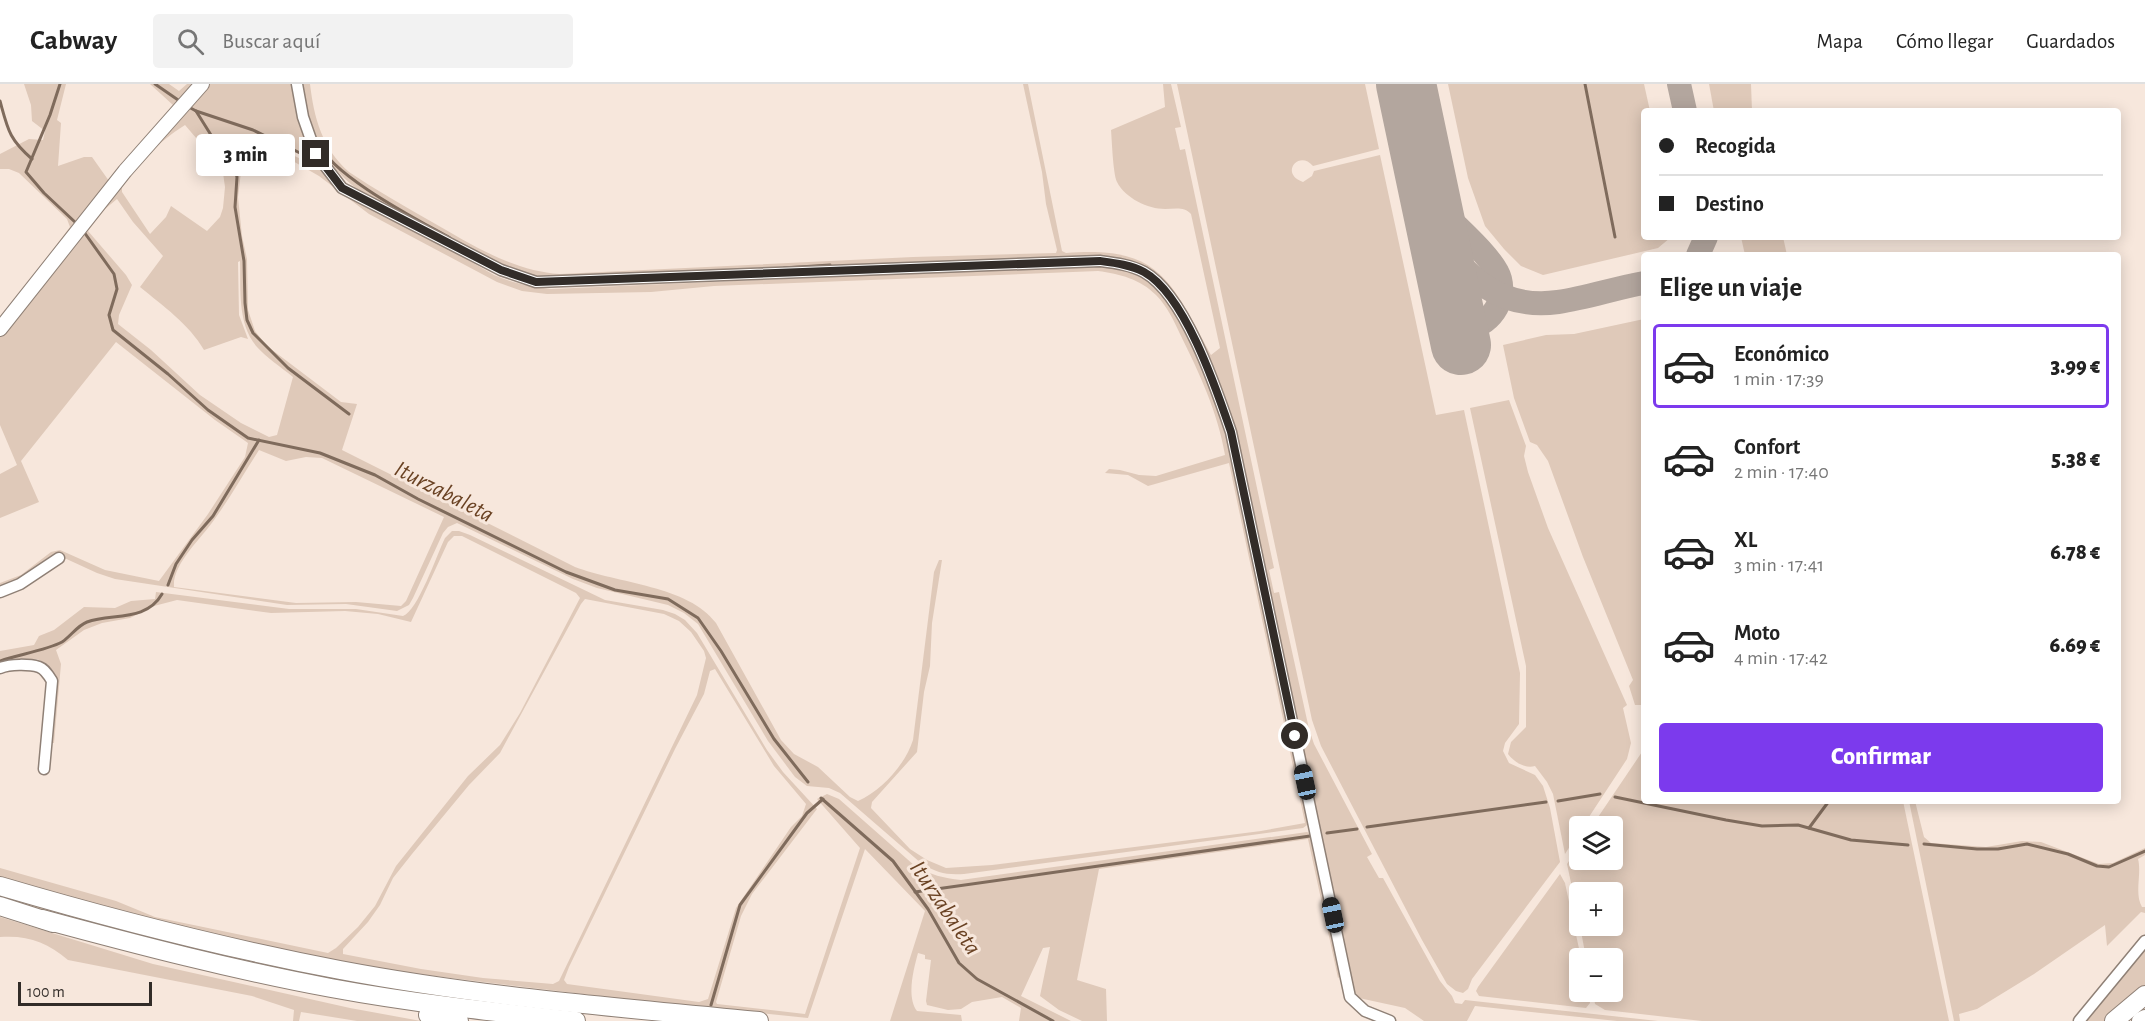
<!DOCTYPE html>
<html lang="es">
<head>
<meta charset="utf-8">
<style>
  body { margin:0; font-family:"Alegreya Sans",sans-serif; background:#f2f2f2; color:#222; height:100vh; display:flex; flex-direction:column; font-size:22px; white-space:nowrap }
  * { box-sizing:border-box; margin:0 }
  p { font-size:20px; color:#767676 }
  .icon { flex:none; width:33px; height:33px; fill:none; stroke:currentColor; stroke-width:2; stroke-linecap:round; stroke-linejoin:round }
  .map { position:relative; flex:1; overflow:hidden }
  .panel { position:absolute; left:1641px; top:168px; width:480px; height:552px; display:flex; flex-direction:column; background:#fff; border-radius:6px; box-shadow:0 3px 15px #0003 }
  .panel>* { flex:none }
  .banner { position:absolute; left:1641px; top:24px; width:480px; height:132px; border-radius:6px; box-shadow:0 3px 15px #0003; display:grid; align-content:center; height:132px; padding:0 18px; background:#fff }
  .fabs { position:absolute; left:1569px; top:732px; display:grid; gap:12px }
  .fabs a { display:grid; place-items:center; width:54px; height:54px; border-radius:6px; background:#fff; box-shadow:0 3px 15px #0003; font-size:30px }
  .scale { position:absolute; left:18px; bottom:15px; width:134px; box-sizing:border-box; padding-left:6px; border:3px solid #322c28; border-top:0; font-size:16px; line-height:21px; white-space:nowrap; color:#322c28; -webkit-text-stroke:4px #f7e7dc; paint-order:stroke }
  .end { position:absolute; width:27px; height:27px; margin:-14px; border:8px solid #322c28; background:#fff; box-shadow:0 0 0 3px #fff }
  .from { border-radius:50% }
  .bubble { position:absolute; height:42px; border-radius:6px; background:#fff; box-shadow:0 3px 15px #0003; font-size:20px; font-weight:800; line-height:42px; text-align:center }
  .car { position:absolute; width:18px; height:36px; margin:-18px -9px; border-radius:8px; box-shadow:0 0 4px 2px #0007; background:linear-gradient(#222 24%,#8ab4d8 0 40%,#222 0 76%,#8ab4d8 0 86%,#222 0) }
  .banner b { display:flex; align-items:center; gap:21px; height:57px; font-size:22px }
  .banner b+b { border-top:2px solid #e0e0e0 }
  .banner i { width:15px; height:15px; background:#222 }
  ul { padding:0; list-style:none }
  li { display:flex; align-items:center; gap:18px; height:84px; margin:0 12px 9px; padding:0 6px; border:3px solid transparent; border-radius:6px }
  li div { flex:1 }
  li b { display:block; font-size:22px }
  li em { font-style:normal; font-weight:800 }
  li.on { border-color:#7c3aed }
  li>.icon { width:54px; height:54px; stroke-width:1.5 }
  h2 { padding:0 18px; font-size:27px; line-height:72px }
  .cta { display:flex; gap:12px; margin-top:auto; padding:12px 18px }
  .cta a { flex:1; height:69px; border-radius:6px; background:#7c3aed; color:#fff; font-size:24px; font-weight:800; line-height:69px; text-align:center }
  header { display:flex; align-items:center; gap:36px; box-sizing:border-box; height:84px; padding:0 30px; background:#fff; border-bottom:2px solid #e0e0e0 }
  header strong { font-size:28px }
  nav { display:flex; gap:33px; margin-inline-start:auto; font-size:21px }
  .search { width:420px; height:54px; background:#f2f2f2; display:flex; align-items:center; gap:15px; box-sizing:border-box; padding:0 21px; border-radius:6px; color:#767676; font-size:22px }
  .map>svg:first-child { display:block }
  .green { fill:#dfc9b9; fill-rule:evenodd }
  .lines { fill:none; stroke-linecap:round; stroke-linejoin:round }
  .stream { stroke:#7f6b5c; stroke-width:3 }
  .taxiway { stroke:#b3a69e; stroke-width:24 }
  .runway { stroke:#b3a69e; stroke-width:60 }
  .street-casing { stroke:#8f8076; stroke-width:13 }
  .secondary-casing { stroke:#8f8076; stroke-width:16 }
  .highway-casing { stroke:#8f8076; stroke-width:20 }
  .street { stroke:#fff; stroke-width:10 }
  .secondary { stroke:#fff; stroke-width:14 }
  .highway { stroke:#fff; stroke-width:18 }
  .route { stroke:#322c28; stroke-width:8 }
  .labels { text-anchor:middle; dominant-baseline:central; stroke-width:6; stroke-linejoin:round; paint-order:stroke }
  .water-label { font-size:24px; font-style:italic; fill:#6a4223; stroke:#f7e7dc }
</style>
</head>
<body>
<header>
<strong>Cabway</strong>
<div class="search"><svg class="icon" aria-label="search" viewBox="0 0 24 24"><circle cx="10" cy="10" r="6"/><path d="M15 15l6 6"/></svg>Buscar aquí</div>
<nav><a>Mapa</a><a>Cómo llegar</a><a>Guardados</a></nav>
</header>
<div class="map">
<svg width="2145" height="937" viewBox="0 0 2145 937">
  <rect width="100%" height="100%" fill="#f7e7dc"/>
  <!-- green -->
  <g class="green">
    <polygon points="24,0 66,0 57,36 61,39 58,82 84,73 92,73 109,97 173,21 150,0 169,0 179,7 187,0 196,0 0,235 70,143 67,135 19,89 9,85 0,85 0,70 29,55 43,56 45,47 32,37 31,21"/>
    <path d="M207,0H294L311,68L305,72L260,51L258,54L311,80L323,84L338,101L494,191C513,199 530,203 551,205L1108,181C1123,185 1138,187 1150,198C1190,233 1214,313 1230,364L1310,739L1303,744L964,790C945,791 938,789 922,780L840,709L829,704L807,702L795,693L768,657L698,540L684,529L668,521L597,504L573,495L457,439L448,443L443,449L413,514L409,521L397,527L346,520L287,521L115,495L97,489L60,472L0,506V499L21,491L51,468L60,466L105,486L159,497L208,430L245,373L248,359L215,336L116,258L21,377L39,418L0,434V390L17,381L0,341V251L77,152ZM185,41L214,75L223,89L225,103L223,124L220,133L207,147L171,122L166,133L150,150L122,108V103C143,77 156,59 185,41ZM251,57L263,60L319,92L369,130L497,198L522,207L547,210L651,208L714,202L1098,187C1120,190 1140,195 1156,211C1167,222 1174,237 1180,250C1199,288 1218,329 1225,371L1156,392L1139,391L1120,386L1109,385L1105,389L1128,391L1148,402L1229,379L1305,739L1261,747L992,781L946,784L927,776L910,765L871,724L872,718L917,668L924,608L930,582L932,539L942,476H939L934,488L913,656C905,681 881,707 858,717L850,713L818,683L794,670L781,656L716,539C689,502 617,499 575,483L342,366L357,320L341,318L267,262L255,247L248,226L247,175L242,152L238,113L244,63ZM117,115L133,138L163,172L140,203C163,222 189,240 204,266L241,253L248,255L239,231L238,178L240,177C241,205 237,240 257,263C267,274 281,283 293,293L277,351L269,353L241,339L200,311L151,266L118,240L119,231L132,201L126,191L88,147L105,125ZM259,366L286,377L306,373L322,374L444,433L406,517L401,522L356,518L296,519L174,503C172,480 202,454 214,436C230,414 244,389 259,366Z"/>
    <path d="M302,0H310C314,34 322,64 349,88C376,106 404,122 432,138C472,161 513,187 560,190L913,173L1056,169L1057,166L1046,120L1042,88L1023,0H1028L1062,167L1066,169C1161,161 1171,198 1211,271L1220,264L1191,130C1184,122 1174,125 1165,125C1148,125 1125,114 1117,98C1113,89 1112,58 1111,46L1165,23L1163,0H1171L1181,43L1175,44L1180,66L1185,65L1274,484L1269,486L1274,509L1279,508L1309,645L1314,660L1372,770L1367,773L1379,794H1383L1440,897L1452,912L1455,919L1462,920L1465,916L1658,937H1617L1475,922L1467,937H1424L1405,924L1359,914L1355,909L1245,390L1194,246L1135,179L528,193L459,162L357,105C320,76 308,45 302,0Z"/>
    <path d="M1177,0H1365L1379,65L1313,82C1299,65 1279,90 1303,98L1312,92L1314,87L1380,71L1436,331L1464,326L1520,589L1519,640L1505,659L1503,667L1509,679L1535,691L1543,702L1550,724L1560,778L1472,895L1468,905L1463,909L1456,907L1447,900L1422,856L1321,662L1312,636Z"/>
    <polygon points="1448,0 1644,0 1650,27 1644,27 1644,153 1670,154 1658,164 1543,191 1521,182 1504,165 1485,142 1468,94"/>
    <polygon points="1709,0 1751,0 1752,27 1714,27"/>
    <polygon points="1741,153 1783,153 1787,171 1745,171"/>
    <polygon points="1644,235 1644,632 1641,621 1635,621 1629,602 1633,596 1583,473 1548,377 1537,361 1530,358 1514,314 1503,261 1546,251 1574,250"/>
    <path d="M1509,316L1526,362L1524,372L1528,388L1548,444L1627,621L1623,624L1631,659L1627,675L1583,742H1580L1579,748L1565,770L1553,710L1547,698L1535,682C1525,685 1514,678 1508,670L1511,658L1526,643V582L1470,324Z"/>
    <path d="M452,447H459L470,451L605,516L663,526L675,530L685,536L697,549L767,666L783,688L817,725L752,810L741,832L716,918L717,920L805,930L860,764L817,715L827,710L839,715L915,782C931,791 943,794 961,796L1307,748L1312,750L1342,891L1338,894L1308,755L1099,785L1077,896L1106,905L1107,937H1082L1059,926L1040,912L1050,863L1043,864L1021,912L1071,937H1019L1021,924L1002,913L972,918L961,925L948,926L927,921L926,917L931,876L925,875V871L918,869C914,884 906,913 917,927L961,931L962,937H890L925,827L865,765L808,934L649,918L410,889L325,876L178,843L0,794V784L116,817L155,833L328,869L336,864L358,843L375,822L396,782L468,692L500,661L520,629L580,514L576,509L462,452H454L448,458L411,538L378,530L345,527L271,529L177,516L154,522L130,534L102,539L84,546L56,566L61,580L54,659H48L52,589L48,581L37,575L0,581V567L34,561L39,552L54,546L84,523L115,524L131,517L155,515L156,508L289,525H356L403,532C418,527 437,470 445,454ZM585,515L664,530L679,537L691,548L704,567L706,574L697,611L559,897L553,900L483,894L421,885L343,870V865L368,838L380,821L393,794L412,770L469,701L500,669L581,520ZM715,585L774,682L806,720L802,732L791,743L736,824L708,915L699,918L567,900L564,896L569,883L675,665L704,610L710,587Z"/>
    <polygon points="1644,665 1644,717 1903,717 1949,937 1702,937 1605,926 1595,920 1593,908 1612,908 1612,874 1586,874 1580,842 1612,842 1612,808 1580,808 1580,841 1567,780 1579,762 1580,776 1612,776 1612,742 1592,742"/>
    <path d="M1909,717H1915L1924,753L1931,759L1986,763L2022,757L2041,758L2099,780L2113,779L2145,764V771L2138,775C2142,790 2134,809 2142,823H2145V829L2141,828L2107,862L2105,841L2034,890L1977,925L1959,930L1960,937H1954Z"/>
    <polygon points="1560,790 1565,799 1581,874 1580,908 1588,908 1590,919 1586,924 1479,912 1476,907 1478,903"/>
    <polygon points="0,808 390,902 394,905 393,907 380,905 160,860 0,815"/>
    <path d="M0,833L153,880L350,924L421,937H357L301,928L299,937H293L294,926L252,912L68,876C47,858 28,851 0,853Z"/>
    <polygon points="2145,865 2145,903 2105,937 2084,937"/>
  </g>
  <g class="lines">
    <!-- stream -->
    <g class="stream">
      <polyline points="60,0 50,31 26,88 44,109 76,139"/>
      <polyline points="155,0 181,18"/>
      <polyline points="1585,0 1615,153"/>
      <path d="M0,17C8,46 9,55 32,75"/>
      <polyline points="187,22 196,27 211,51 232,75 237,93 235,123 244,177 245,219 247,236 253,249 288,284 349,330"/>
      <polyline points="196,27 253,46 300,69 307,67"/>
      <path d="M319,59C330,91 420,137 450,154"/>
      <polyline points="84,148 114,190 117,205 109,231 113,246 168,290 208,326 248,354 320,369 375,391 418,415 566,488 615,506 668,515 698,534 721,567 774,655 808,698"/>
      <polyline points="784,184 830,181"/>
      <polyline points="168,501 176,480 192,456 213,432 259,356"/>
      <path d="M0,577C17,571 47,566 62,558C71,552 77,542 87,538C112,529 146,538 162,510"/>
      <polyline points="1615,713 1726,736 1762,742 1798,741 1851,756 1908,761"/>
      <polyline points="821,714 893,777 928,825 959,879 977,895 1053,937"/>
      <polyline points="1558,717 1600,710"/>
      <polyline points="1367,743 1546,718"/>
      <polyline points="1809,744 1829,717"/>
      <polyline points="1327,749 1357,745"/>
      <polyline points="1924,760 1977,765 1998,765 2027,760 2068,770 2097,782 2109,783 2145,767"/>
      <polyline points="915,808 1310,752"/>
      <polyline points="711,921 740,821 807,729 823,715"/>
    </g>
    <!-- taxiway -->
    <g class="taxiway">
      <polyline points="1679,0 1685,27"/>
      <path d="M1424,87C1426,120 1425,217 1444,240C1448,244 1452,244 1457,245C1484,248 1507,222 1500,195C1495,174 1448,135 1431,117"/>
      <path d="M1437,149C1465,194 1501,226 1558,218C1587,214 1615,204 1644,199"/>
      <polyline points="1698,171 1706,153"/>
    </g>
    <!-- runway -->
    <polyline class="runway" points="1406,0 1461,261"/>
    <!-- street casing -->
    <g class="street-casing">
      <g id="street">
        <path d="M297,0L303,33L316,70L342,104L501,186L536,198L1100,177C1115,179 1131,181 1144,188C1185,211 1216,304 1231,348L1350,913L1365,927L1390,937"/>
        <polyline points="0,508 20,500 59,474"/>
        <path d="M0,584C10,580 29,580 39,583C45,585 49,592 52,597L44,685"/>
        <polyline points="2079,937 2145,857"/>
      </g>
    </g>
    <!-- secondary casing -->
    <g class="secondary-casing">
      <polyline id="secondary" points="0,245 125,87 202,0"/>
    </g>
    <!-- highway casing -->
    <g class="highway-casing">
      <g id="highway">
        <path d="M0,802C112,835 225,864 340,886C477,912 620,924 759,937"/>
        <polyline points="0,822 53,839"/>
        <path d="M42,835C138,861 234,886 331,904C412,919 494,928 576,937"/>
        <polyline points="428,931 459,937"/>
        <polyline points="2114,937 2145,911"/>
        <polyline points="2141,937 2145,935"/>
      </g>
    </g>
    <!-- street -->
    <use href="#street" class="street"/>
    <!-- secondary -->
    <use href="#secondary" class="secondary"/>
    <!-- highway -->
    <use href="#highway" class="highway"/>
  </g>
  <g class="lines">
    <!-- route -->
    <path class="route" d="M316,70L342,104L501,186L536,198L1100,177C1115,179 1131,181 1144,188C1185,211 1216,304 1231,348L1295,652"/>
  </g>
  <g class="labels">
    <!-- water labels -->
    <g class="water-label">
      <text transform="translate(444 408) rotate(27)">Iturzabaleta</text>
      <text transform="translate(945 824) rotate(56)">Iturzabaleta</text>
    </g>
  </g>
</svg>
<div class="fabs">
<a><svg class="icon" aria-label="layers" viewBox="0 0 24 24"><path d="M12 4l9 5-9 5-9-5zM3 14l9 5 9-5"/></svg></a>
<a>+</a>
<a>−</a>
</div>
<div class="scale">100 m</div>
<i class="end from" style="left:1295px;top:652px"></i>
<i class="end" style="left:316px;top:70px"></i>
<div class="bubble" style="left:196px;top:50px;width:99px">3 min</div>
<i class="car" style="left:1305px;top:698px;rotate:348deg"></i>
<i class="car" style="left:1333px;top:831px;rotate:348deg"></i>
<div class="banner">
<b><i class="from"></i>Recogida</b>
<b><i></i>Destino</b>
</div>
<section class="panel">
<h2>Elige un viaje</h2>
<ul>
<li class="on"><svg class="icon" aria-label="car" viewBox="0 0 24 24"><path d="M5 17H2v-5l4-1 3-4h7l3 4 3 1v5h-3M9 17h6M6 11h13"/><circle cx="7" cy="17" r="2"/><circle cx="17" cy="17" r="2"/></svg><div><b>Económico</b><p>1 min · 17:39</p></div><em>3.99 €</em></li>
<li><svg class="icon" aria-label="car" viewBox="0 0 24 24"><path d="M5 17H2v-5l4-1 3-4h7l3 4 3 1v5h-3M9 17h6M6 11h13"/><circle cx="7" cy="17" r="2"/><circle cx="17" cy="17" r="2"/></svg><div><b>Confort</b><p>2 min · 17:40</p></div><em>5.38 €</em></li>
<li><svg class="icon" aria-label="car" viewBox="0 0 24 24"><path d="M5 17H2v-5l4-1 3-4h7l3 4 3 1v5h-3M9 17h6M6 11h13"/><circle cx="7" cy="17" r="2"/><circle cx="17" cy="17" r="2"/></svg><div><b>XL</b><p>3 min · 17:41</p></div><em>6.78 €</em></li>
<li><svg class="icon" aria-label="car" viewBox="0 0 24 24"><path d="M5 17H2v-5l4-1 3-4h7l3 4 3 1v5h-3M9 17h6M6 11h13"/><circle cx="7" cy="17" r="2"/><circle cx="17" cy="17" r="2"/></svg><div><b>Moto</b><p>4 min · 17:42</p></div><em>6.69 €</em></li>
</ul>
<div class="cta"><a>Confirmar</a></div>
</section>
</div>
</body>
</html>
